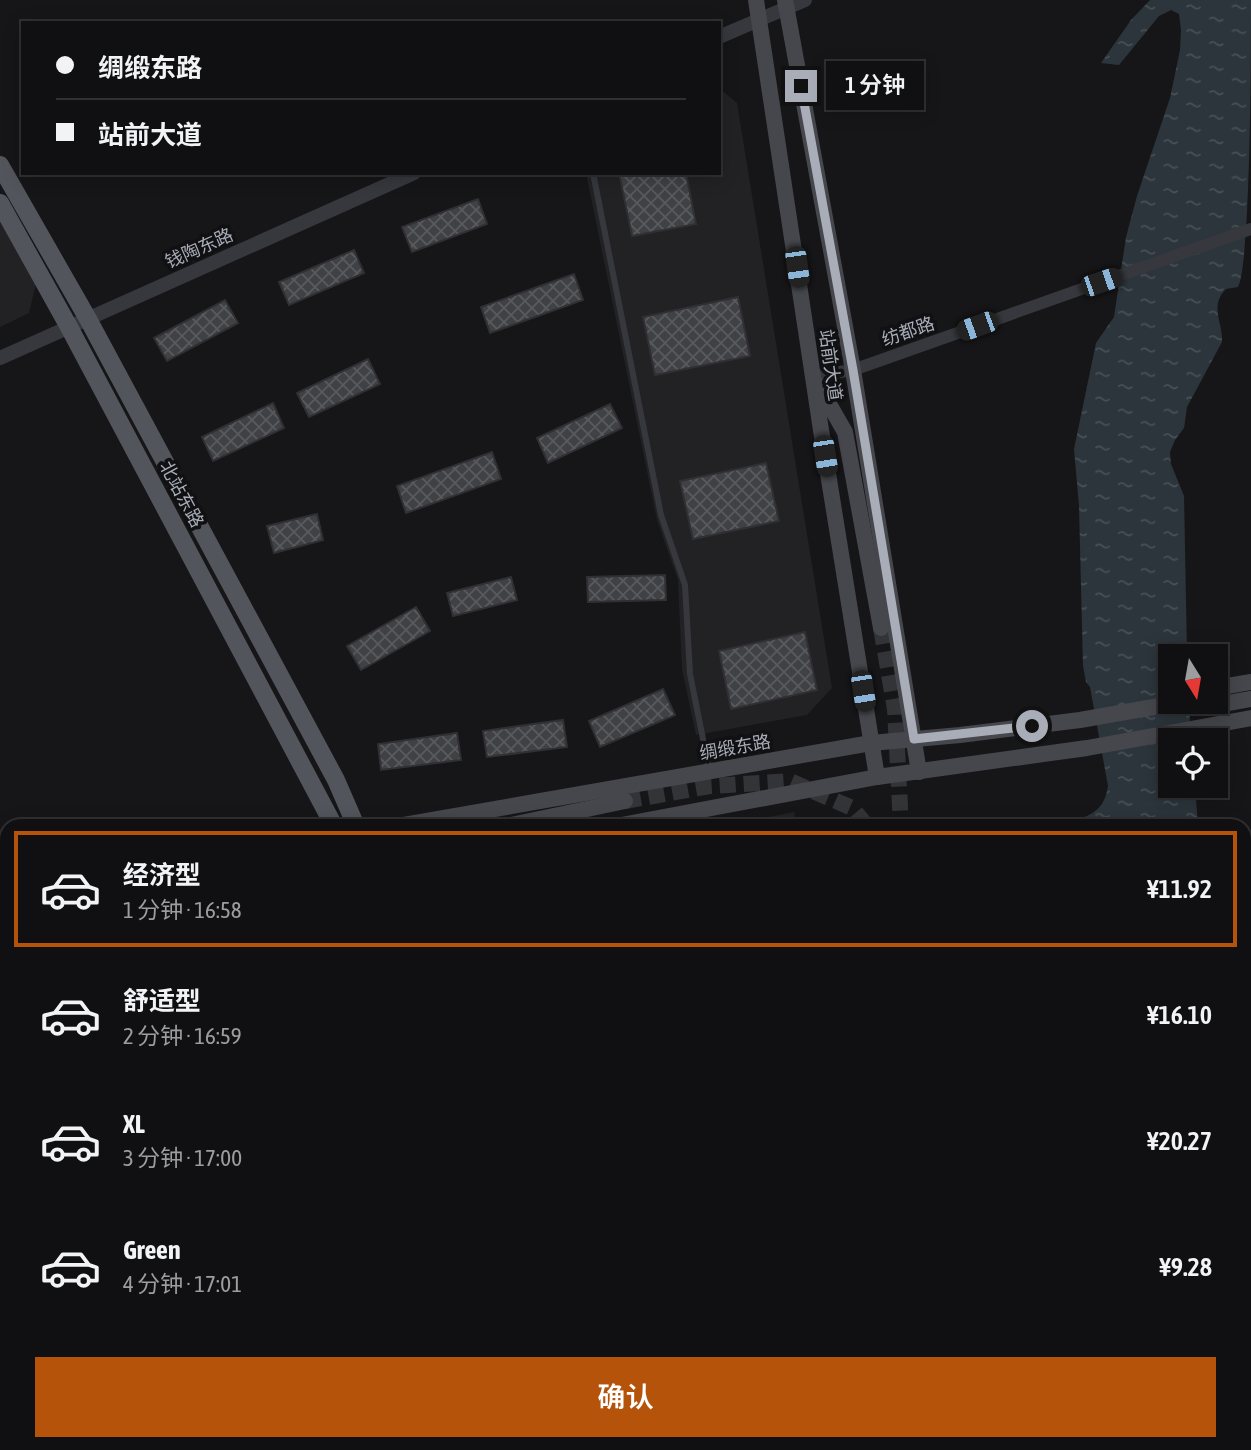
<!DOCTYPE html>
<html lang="zh">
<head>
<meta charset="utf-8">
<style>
  body { margin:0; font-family:"Asap Condensed","Noto Sans SC",sans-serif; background:#1e1e20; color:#f1f3f6; height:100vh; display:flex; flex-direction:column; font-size:26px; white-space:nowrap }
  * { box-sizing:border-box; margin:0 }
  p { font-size:23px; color:#9c9d9f }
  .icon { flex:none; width:38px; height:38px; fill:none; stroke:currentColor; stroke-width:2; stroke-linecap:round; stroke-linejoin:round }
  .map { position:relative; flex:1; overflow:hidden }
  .sheet { position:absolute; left:0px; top:819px; width:1251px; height:632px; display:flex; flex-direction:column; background:#101012; border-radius:21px 21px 0 0; box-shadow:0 4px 18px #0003,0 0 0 2px #303032 }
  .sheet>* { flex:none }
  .hud { position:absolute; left:21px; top:21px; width:700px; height:154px; border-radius:0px; box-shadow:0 4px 18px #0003,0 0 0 2px #303032; display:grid; align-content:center; height:154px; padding:0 35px; background:#101012 }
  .needle { width:46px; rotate:169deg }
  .fabs { position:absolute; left:1158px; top:644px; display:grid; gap:14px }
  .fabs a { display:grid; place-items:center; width:70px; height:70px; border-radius:0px; background:#101012; box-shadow:0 4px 18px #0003,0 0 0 2px #303032; font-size:35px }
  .end { position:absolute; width:32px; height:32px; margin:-16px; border:9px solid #a8adb8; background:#111; box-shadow:0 0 0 4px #111 }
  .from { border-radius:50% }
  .bubble { position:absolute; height:49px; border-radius:0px; background:#101012; box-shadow:0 4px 18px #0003,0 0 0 2px #303032; font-size:23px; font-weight:600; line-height:49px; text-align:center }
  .car { position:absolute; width:21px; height:42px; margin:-21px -10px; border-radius:9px; box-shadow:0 0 5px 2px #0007; background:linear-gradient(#222 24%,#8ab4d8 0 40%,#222 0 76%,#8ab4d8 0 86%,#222 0) }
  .hud b { display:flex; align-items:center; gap:24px; height:66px; font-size:26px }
  .hud b+b { border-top:2px solid #303032 }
  .hud i { width:18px; height:18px; background:#f1f3f6 }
  ul { padding:12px 0 0; list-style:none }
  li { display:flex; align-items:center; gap:21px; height:116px; margin:0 14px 10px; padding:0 21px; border:4px solid transparent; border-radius:0px }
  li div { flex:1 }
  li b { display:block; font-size:26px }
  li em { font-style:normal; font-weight:600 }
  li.on { border-color:#b45309 }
  li>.icon { width:63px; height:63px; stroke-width:1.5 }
  .action { display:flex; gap:14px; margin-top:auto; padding:14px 35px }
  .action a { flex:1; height:80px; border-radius:0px; background:#b45309; color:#fff; font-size:28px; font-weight:600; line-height:80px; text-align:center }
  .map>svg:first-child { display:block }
  .built { fill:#222225 }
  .water { fill:url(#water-ripples) }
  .building { fill:url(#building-cross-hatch); stroke:#303034; stroke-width:2 }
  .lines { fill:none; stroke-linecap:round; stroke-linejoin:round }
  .secondary-tunnel { stroke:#333438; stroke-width:16; stroke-dasharray:16 8; stroke-linecap:butt }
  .service { stroke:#37383d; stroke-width:6 }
  .minor { stroke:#37383d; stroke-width:12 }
  .tertiary { stroke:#37383d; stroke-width:14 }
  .secondary { stroke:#45474d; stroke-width:16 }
  .primary { stroke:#53555c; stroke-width:18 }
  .route { stroke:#a8adb8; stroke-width:9 }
  .labels { text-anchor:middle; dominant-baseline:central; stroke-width:7; stroke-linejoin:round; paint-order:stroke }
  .street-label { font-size:18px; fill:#a8adb8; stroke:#111113 }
</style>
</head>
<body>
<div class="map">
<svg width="1251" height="1450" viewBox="0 0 1251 1450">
  <defs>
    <pattern id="water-ripples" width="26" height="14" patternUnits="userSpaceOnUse" patternTransform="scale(1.75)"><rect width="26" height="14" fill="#2c353c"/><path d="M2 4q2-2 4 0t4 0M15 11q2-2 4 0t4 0" fill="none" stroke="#485056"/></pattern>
    <pattern id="building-cross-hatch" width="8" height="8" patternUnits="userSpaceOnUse" patternTransform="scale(1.75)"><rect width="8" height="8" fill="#404145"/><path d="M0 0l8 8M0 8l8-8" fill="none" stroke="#595a5e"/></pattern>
  </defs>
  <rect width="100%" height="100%" fill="#161618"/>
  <!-- built -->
  <g class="built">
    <polygon points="719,88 737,103 832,688 807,715 696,735 682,669 678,580 657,520 586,173 719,173"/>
    <polygon points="0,218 36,284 29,313 0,327"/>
    <polygon points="794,812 797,826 722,826"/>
  </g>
  <!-- water -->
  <g class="water">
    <path d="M1150,0H1251C1251,46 1251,262 1238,287L1226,289C1209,306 1223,322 1222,342L1187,407L1184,428L1175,440L1170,452L1171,464L1184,496L1187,656H1171V702H1189L1191,740H1171V786H1195L1198,826H1058C1083,817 1104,816 1108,786L1090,687L1086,682L1083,666L1079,506L1074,449L1096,343L1114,317L1126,237L1137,196L1170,98L1180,50L1181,30L1179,14L1171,10L1159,16L1119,65L1101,63L1131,20Z"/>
    <polygon points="1244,1011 1251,1016 1251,1146 1244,1146"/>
    <polygon points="7,1320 7,1420 0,1422 0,1321"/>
  </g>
  <!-- building -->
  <g class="building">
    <polygon points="619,173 686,173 696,224 632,236"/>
    <polygon points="478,199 487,224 412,252 402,227"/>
    <polygon points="354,250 364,273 289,305 279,282"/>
    <polygon points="574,274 583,300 490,333 481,307"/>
    <polygon points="738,297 750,356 655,375 643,317"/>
    <polygon points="225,300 238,323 167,361 154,338"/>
    <polygon points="368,359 380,384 309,417 297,393"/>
    <polygon points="273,403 284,428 213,461 202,437"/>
    <polygon points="610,404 622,428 548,463 537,438"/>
    <polygon points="492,452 501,479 406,513 397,486"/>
    <polygon points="766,463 779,521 693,539 680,481"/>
    <polygon points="317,514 323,540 274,553 267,526"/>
    <polygon points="665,575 666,600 588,602 587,577"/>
    <polygon points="511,577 517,600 453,616 447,593"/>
    <polygon points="416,607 430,631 361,670 347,646"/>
    <polygon points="805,632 817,690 731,709 719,651"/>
    <polygon points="663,689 675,715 600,747 589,721"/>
    <polygon points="563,720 567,747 487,757 483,731"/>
    <polygon points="457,733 461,760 381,770 378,744"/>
  </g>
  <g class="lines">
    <!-- secondary-tunnel -->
    <g class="secondary-tunnel">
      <polyline points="881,628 895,709 901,826"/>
      <polyline points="625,801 710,786 790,781 852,808 867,826"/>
      <polyline points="1244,1301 1251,1302"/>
    </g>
    <!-- service -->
    <g class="service">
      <polyline points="593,173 661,515 685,585 690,674 709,769"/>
      <polyline points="320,826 324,814"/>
      <polyline points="0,971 7,969"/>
      <polyline points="0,1005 7,1003"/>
      <polyline points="0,1048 7,1046"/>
      <polyline points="0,1157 7,1155"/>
      <polyline points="0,1170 7,1168"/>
      <polyline points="0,1177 7,1182"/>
      <polyline points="0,1218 7,1259"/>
      <polyline points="55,1444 56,1450"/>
      <polyline points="95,1444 97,1450"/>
      <polyline points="132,1444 133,1450"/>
      <polyline points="166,1444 167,1450"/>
      <polyline points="275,1444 276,1450"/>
      <polyline points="294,1444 295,1450"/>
      <polyline points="398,1444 399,1450"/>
      <polyline points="19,1450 25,1444"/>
      <polyline points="443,1450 471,1446"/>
    </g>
    <!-- minor -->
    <polyline class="minor" points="814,376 853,370 1251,229"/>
    <!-- tertiary -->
    <g class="tertiary">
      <polyline points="719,37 805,0"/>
      <polyline points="0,358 414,173"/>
    </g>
    <!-- secondary -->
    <g class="secondary">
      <polyline points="756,0 821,430 877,777"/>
      <polyline points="785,0 853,370 919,772"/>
      <polyline points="818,385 845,432 881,628"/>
      <polyline points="1216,688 1251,682"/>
      <polyline points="1207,702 1217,705 1251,699"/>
      <polyline points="398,826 871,743 960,735 1080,720 1182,702"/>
      <polyline points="507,826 625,801"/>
      <polyline points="616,826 877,777 1087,748 1251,718"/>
    </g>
    <!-- primary -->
    <g class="primary">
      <polyline points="0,165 88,319 336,780 356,826"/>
      <polyline points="0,203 69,327 334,826"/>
    </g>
  </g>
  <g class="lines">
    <!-- route -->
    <polyline class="route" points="801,86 853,370 914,739 1032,726"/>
  </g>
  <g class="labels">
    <!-- street labels -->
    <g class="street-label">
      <text transform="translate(199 248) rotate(-24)">钱陶东路</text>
      <text transform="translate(908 331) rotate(-19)">纺都路</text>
      <text transform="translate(831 365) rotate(82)">站前大道</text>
      <text transform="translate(182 494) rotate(62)">北站东路</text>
      <text transform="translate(735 747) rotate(-10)">绸缎东路</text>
    </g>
  </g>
</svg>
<div class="fabs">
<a><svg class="needle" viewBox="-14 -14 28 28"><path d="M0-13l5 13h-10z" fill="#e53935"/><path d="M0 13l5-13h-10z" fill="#9c9d9f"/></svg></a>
<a><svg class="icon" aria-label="locate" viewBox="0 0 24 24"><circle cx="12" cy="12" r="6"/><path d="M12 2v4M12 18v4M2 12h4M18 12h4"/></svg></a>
</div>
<i class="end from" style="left:1032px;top:726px"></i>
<i class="end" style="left:801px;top:86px"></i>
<div class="bubble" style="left:826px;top:61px;width:98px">1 分钟</div>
<i class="car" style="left:797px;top:267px;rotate:172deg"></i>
<i class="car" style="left:1101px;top:282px;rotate:71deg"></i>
<i class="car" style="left:977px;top:326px;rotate:250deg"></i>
<i class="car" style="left:825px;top:456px;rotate:171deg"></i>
<i class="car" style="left:863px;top:691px;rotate:171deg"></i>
<div class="hud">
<b><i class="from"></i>绸缎东路</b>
<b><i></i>站前大道</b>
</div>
<section class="sheet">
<ul>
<li class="on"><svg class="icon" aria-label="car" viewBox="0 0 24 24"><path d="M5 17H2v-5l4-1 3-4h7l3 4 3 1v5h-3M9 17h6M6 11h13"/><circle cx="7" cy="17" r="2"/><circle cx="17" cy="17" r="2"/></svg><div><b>经济型</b><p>1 分钟 · 16:58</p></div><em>¥11.92</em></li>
<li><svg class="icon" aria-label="car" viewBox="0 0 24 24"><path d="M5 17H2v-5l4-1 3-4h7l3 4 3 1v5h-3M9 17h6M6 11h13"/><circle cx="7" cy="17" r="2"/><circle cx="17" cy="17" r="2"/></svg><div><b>舒适型</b><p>2 分钟 · 16:59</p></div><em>¥16.10</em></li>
<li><svg class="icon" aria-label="car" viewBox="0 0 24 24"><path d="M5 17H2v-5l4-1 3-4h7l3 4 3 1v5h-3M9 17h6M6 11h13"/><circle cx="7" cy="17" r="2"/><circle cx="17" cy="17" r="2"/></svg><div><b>XL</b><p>3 分钟 · 17:00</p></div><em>¥20.27</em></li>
<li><svg class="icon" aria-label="car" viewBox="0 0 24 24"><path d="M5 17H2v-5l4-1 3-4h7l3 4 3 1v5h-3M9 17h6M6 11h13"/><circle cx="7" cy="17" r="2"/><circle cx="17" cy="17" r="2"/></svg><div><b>Green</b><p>4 分钟 · 17:01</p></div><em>¥9.28</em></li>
</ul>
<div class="action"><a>确认</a></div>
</section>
</div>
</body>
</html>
